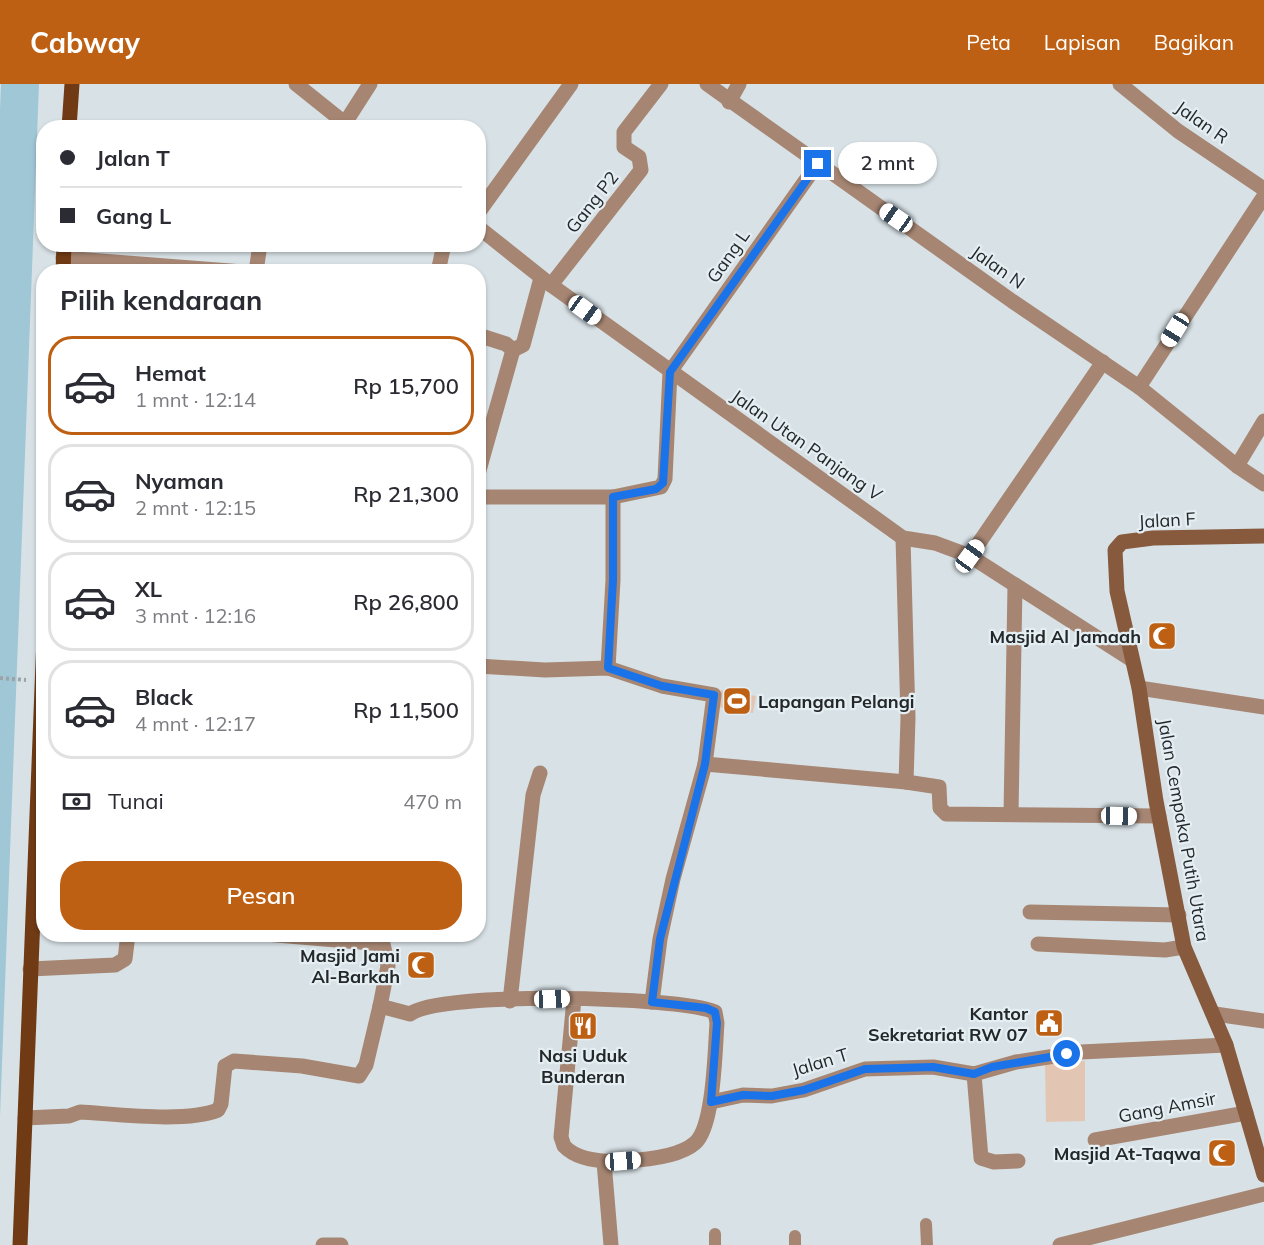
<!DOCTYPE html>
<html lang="id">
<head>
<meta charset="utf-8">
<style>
  body { margin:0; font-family:Mulish,sans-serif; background:#f7f7f7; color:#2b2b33; height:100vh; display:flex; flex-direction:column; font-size:22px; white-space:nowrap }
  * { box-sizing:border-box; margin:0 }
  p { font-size:20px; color:#7c7c81 }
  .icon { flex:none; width:33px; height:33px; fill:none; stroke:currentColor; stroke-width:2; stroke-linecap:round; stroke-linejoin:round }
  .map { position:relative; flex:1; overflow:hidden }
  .side { position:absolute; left:36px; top:180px; width:450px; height:678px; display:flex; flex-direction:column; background:#fff; border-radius:24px; box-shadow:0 2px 4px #0004 }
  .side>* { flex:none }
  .guide { position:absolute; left:36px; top:36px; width:450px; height:132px; border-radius:24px; box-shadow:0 2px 4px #0004; display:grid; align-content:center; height:132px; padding:0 24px; background:#fff }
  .end { position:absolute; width:27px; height:27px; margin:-14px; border:8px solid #1a73e8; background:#fff; box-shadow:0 0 0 3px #fff }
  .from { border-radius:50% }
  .bubble { position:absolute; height:42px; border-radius:21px; background:#fff; box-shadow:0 2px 4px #0004; font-size:20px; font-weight:600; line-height:42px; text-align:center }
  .car { position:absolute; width:18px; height:36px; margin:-18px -9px; border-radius:8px; box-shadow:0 0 4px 2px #0007; background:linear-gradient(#fff 24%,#345 0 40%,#fff 0 76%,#345 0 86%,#fff 0) }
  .guide b { display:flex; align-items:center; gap:21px; height:57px; font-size:22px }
  .guide b+b { border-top:2px solid #e1e1e2 }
  .guide i { width:15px; height:15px; background:#2b2b33 }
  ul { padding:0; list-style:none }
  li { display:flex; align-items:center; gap:18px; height:99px; margin:0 12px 9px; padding:0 12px; border:3px solid #e1e1e2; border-radius:24px }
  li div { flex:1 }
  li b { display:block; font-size:22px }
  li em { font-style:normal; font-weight:600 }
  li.current { border-color:#be6013 }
  li>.icon { width:54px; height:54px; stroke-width:1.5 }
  h2 { padding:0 24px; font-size:27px; line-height:72px }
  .pay { display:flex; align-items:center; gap:15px; height:66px; padding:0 24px; font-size:22px }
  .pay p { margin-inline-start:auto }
  .button { display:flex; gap:12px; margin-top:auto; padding:12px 24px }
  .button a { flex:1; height:69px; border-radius:24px; background:#be6013; color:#fff; font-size:24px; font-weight:600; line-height:69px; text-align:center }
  header { display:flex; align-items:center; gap:36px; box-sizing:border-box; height:84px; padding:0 30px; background:#be6013; color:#fff }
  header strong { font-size:28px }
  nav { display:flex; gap:33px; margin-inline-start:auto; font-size:21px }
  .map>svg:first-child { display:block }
  .green { fill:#e3c5b3 }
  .water { fill:#a0c7d6 }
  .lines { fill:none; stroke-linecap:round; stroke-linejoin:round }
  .path { stroke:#9ca3a7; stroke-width:4; stroke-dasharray:3 3; stroke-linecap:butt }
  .lane { stroke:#a68673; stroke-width:12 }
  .street { stroke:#a68673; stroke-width:15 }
  .secondary { stroke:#875a3e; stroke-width:15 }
  .primary { stroke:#703b14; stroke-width:15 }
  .route { stroke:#1a73e8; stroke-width:8 }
  .labels { text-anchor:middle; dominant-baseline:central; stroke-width:4.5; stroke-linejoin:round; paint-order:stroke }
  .street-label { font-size:18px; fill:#24282a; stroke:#e5eff3 }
  .poi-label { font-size:18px; font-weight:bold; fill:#24282a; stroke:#e5eff3; text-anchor:end }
</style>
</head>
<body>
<header>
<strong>Cabway</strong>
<nav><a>Peta</a><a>Lapisan</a><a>Bagikan</a></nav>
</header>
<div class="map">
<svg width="1264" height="1161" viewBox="0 0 1264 1161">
  <rect width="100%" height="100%" fill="#d8e2e6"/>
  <!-- green -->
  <g class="green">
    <polygon points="721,606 756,612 753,629 718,623"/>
    <polygon points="1085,977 1085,1037 1046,1038 1045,978"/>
  </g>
  <!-- water -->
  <polygon class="water" points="1,0 39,0 0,1033 0,26"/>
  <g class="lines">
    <!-- path -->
    <polyline class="path" points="0,594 26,596"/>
    <!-- lane -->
    <g class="lane">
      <polyline points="926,1140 927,1161"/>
      <polyline points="715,1150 715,1161"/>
      <polyline points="795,1161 795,1152"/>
    </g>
    <!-- street -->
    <g class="street">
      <polyline points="296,0 351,44"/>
      <polyline points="707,0 1012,217 1139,303 1237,382 1264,400"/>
      <polyline points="1120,0 1178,47 1264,105"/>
      <polyline points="729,18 739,0"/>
      <polyline points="345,39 370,0"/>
      <polyline points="478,129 571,0"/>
      <polyline points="478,143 551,201 903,454 935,459 970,472 1132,576"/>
      <polyline points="63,174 243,188"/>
      <polyline points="256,188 260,160"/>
      <polyline points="438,188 444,160"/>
      <polyline points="551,201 641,86 639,73 624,63 624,48 661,0"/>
      <polyline points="478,251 506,260 513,266 478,390"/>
      <polyline points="513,266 523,261 541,194"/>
      <polyline points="1139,303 1264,112"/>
      <polyline points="1237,382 1264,337"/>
      <polyline points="478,413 613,413 661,403 665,395 670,288 818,79"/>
      <polyline points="903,454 908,634 906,698 939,703 940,724 946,730 1159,732"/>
      <polyline points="970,472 1103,278"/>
      <polyline points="478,582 545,586 608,584 662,602 714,611 705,680 673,795 660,855 652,918"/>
      <polyline points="608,584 613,496 613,413"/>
      <polyline points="1139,604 1264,623"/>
      <polyline points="705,680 906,698"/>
      <polyline points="1011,730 1015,502"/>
      <polyline points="1030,828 1179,831"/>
      <path d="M265,850L383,860L388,882L380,922L410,930C440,907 677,912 715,928L717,939C715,965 714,1043 695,1059C679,1073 645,1076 624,1077C605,1078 578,1077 564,1062L561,1053L574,915"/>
      <polyline points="1038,860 1165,866 1184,863"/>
      <polyline points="30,885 115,881 125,875 128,850"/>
      <polyline points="510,917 533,711 540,689"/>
      <polyline points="1215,930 1264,937"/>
      <polyline points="974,990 981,1074 994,1078 1018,1077"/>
      <polyline points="711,1018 743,1011 772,1012 804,1006 865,985 933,983 974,990 1016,978 1081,968 1226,961"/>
      <path d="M25,1034L69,1032L80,1028C116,1030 187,1039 218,1026L221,1020L225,982L234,977L302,982L359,992L366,981L380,922"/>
      <polyline points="1095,1056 1246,1029"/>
      <polyline points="604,1078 611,1161"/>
      <polyline points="323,1161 341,1161"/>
      <polyline points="1060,1161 1264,1110"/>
    </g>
    <!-- secondary -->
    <polyline class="secondary" points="1264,452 1153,454 1122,458 1115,466 1117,507 1139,604 1156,717 1184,863 1226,961 1264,1091"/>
    <!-- primary -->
    <g class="primary">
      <polyline points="69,44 72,0"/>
      <polyline points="63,188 64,160"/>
      <polyline points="20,1161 44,554"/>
    </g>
  </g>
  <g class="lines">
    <!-- route -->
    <polyline class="route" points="818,80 670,288 663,399 656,405 613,413 613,496 608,584 662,602 714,611 705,680 660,855 652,918 706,924 715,928 717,939 711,1018 743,1011 772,1012 804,1006 865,985 933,983 974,990 992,983 1067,970"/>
  </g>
  <!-- icons -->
  <defs>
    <g id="mosque-square" transform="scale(1.5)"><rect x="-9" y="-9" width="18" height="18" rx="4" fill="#be6013" stroke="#e5eff3"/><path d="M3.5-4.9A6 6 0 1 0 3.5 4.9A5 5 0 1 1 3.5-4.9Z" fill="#fff"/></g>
    <g id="stadium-square" transform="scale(1.5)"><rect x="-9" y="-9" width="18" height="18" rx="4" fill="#be6013" stroke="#e5eff3"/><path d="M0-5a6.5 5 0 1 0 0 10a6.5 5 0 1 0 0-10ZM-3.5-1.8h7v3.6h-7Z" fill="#fff"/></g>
    <g id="civic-square" transform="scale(1.5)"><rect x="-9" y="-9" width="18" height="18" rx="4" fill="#be6013" stroke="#e5eff3"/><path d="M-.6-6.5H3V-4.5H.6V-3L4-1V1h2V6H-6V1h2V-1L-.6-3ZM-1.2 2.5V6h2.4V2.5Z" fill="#fff"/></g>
    <g id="restaurant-square" transform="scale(1.5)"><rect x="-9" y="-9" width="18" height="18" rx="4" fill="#be6013" stroke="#e5eff3"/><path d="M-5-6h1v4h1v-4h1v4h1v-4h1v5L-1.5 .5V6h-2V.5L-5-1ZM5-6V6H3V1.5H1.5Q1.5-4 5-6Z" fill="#fff"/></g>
  </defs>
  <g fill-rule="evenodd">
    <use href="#mosque-square" x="1162" y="552"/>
    <use href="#stadium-square" x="737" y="617"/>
    <use href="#mosque-square" x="421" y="881"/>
    <use href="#civic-square" x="1049" y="939"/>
    <use href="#restaurant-square" x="583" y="942"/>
    <use href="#mosque-square" x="1222" y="1069"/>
  </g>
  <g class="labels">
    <!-- street labels -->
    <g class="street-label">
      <text transform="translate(1202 38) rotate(35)">Jalan R</text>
      <text transform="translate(592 118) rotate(-52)">Gang P2</text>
      <text transform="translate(728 172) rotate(-55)">Gang L</text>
      <text transform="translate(998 183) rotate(35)">Jalan N</text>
      <text transform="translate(807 361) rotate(35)">Jalan Utan Panjang V</text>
      <text transform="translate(1167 436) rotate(-3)">Jalan F</text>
      <text transform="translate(1184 746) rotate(80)">Jalan Cempaka Putih Utara</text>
      <text transform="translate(820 978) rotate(-17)">Jalan T</text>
      <text transform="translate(1167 1023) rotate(-11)">Gang Amsir</text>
    </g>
    <!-- poi labels -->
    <g class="poi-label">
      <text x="1141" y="552">Masjid Al Jamaah</text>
      <text x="758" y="617" text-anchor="start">Lapangan Pelangi</text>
      <text x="400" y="871">Masjid Jami<tspan x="400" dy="21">Al-Barkah</tspan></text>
      <text x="1028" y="929">Kantor<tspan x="1028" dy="21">Sekretariat RW 07</tspan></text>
      <text x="583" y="971" text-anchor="middle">Nasi Uduk<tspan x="583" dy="21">Bunderan</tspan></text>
      <text x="1201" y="1069">Masjid At-Taqwa</text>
    </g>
  </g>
</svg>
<i class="end from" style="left:1067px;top:970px"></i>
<i class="end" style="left:818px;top:80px"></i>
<div class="bubble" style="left:838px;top:58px;width:99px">2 mnt</div>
<i class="car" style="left:896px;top:134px;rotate:305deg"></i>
<i class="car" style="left:585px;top:226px;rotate:126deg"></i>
<i class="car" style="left:1175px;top:246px;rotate:212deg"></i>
<i class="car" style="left:970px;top:472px;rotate:36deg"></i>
<i class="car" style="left:1119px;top:732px;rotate:91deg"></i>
<i class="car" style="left:552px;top:915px;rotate:88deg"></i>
<i class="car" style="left:623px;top:1077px;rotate:86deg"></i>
<div class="guide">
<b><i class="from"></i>Jalan T</b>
<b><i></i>Gang L</b>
</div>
<section class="side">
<h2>Pilih kendaraan</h2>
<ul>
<li class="current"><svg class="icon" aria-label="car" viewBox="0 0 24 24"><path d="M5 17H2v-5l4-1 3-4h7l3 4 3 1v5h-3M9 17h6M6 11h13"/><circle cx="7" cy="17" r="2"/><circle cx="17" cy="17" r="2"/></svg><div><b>Hemat</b><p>1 mnt · 12:14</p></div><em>Rp 15,700</em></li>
<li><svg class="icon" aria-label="car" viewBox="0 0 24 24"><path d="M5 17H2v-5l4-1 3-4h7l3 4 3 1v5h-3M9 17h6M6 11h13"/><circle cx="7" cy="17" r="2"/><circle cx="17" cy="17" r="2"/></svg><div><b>Nyaman</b><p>2 mnt · 12:15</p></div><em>Rp 21,300</em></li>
<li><svg class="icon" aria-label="car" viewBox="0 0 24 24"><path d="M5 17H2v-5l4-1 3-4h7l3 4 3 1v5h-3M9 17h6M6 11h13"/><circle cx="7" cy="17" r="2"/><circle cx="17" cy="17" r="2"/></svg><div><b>XL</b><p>3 mnt · 12:16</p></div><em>Rp 26,800</em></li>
<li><svg class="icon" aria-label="car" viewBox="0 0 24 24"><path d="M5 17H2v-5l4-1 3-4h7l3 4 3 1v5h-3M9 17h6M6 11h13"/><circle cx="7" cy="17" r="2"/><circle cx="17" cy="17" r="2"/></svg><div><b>Black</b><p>4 mnt · 12:17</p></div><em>Rp 11,500</em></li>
</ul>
<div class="pay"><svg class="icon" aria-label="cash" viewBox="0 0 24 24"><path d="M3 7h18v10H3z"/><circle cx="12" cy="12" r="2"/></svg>Tunai<p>470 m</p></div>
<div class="button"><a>Pesan</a></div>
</section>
</div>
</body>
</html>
